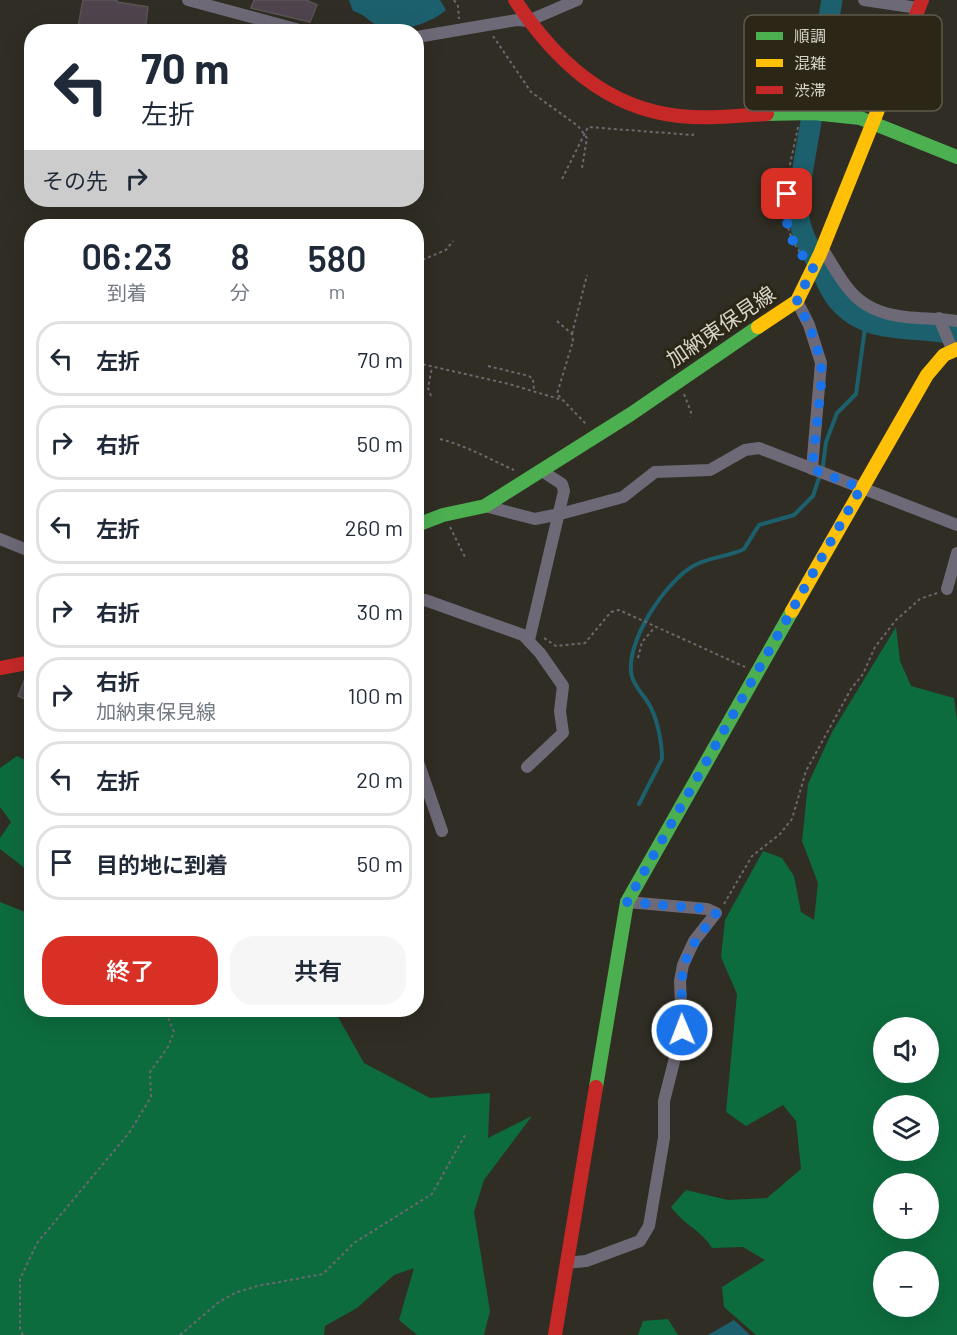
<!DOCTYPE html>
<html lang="ja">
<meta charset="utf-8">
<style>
body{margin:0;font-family:Barlow,"Noto Sans JP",sans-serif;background:#f6f6f7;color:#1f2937;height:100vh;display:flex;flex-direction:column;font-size:22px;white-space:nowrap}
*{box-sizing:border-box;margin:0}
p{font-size:20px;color:#747a83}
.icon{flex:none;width:33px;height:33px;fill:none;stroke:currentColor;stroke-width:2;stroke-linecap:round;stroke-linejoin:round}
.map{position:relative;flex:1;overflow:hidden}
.sheet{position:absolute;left:24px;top:219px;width:400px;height:798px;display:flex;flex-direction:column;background:#fff;border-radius:24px;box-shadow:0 6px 24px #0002}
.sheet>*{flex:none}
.top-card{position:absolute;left:24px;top:24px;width:400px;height:183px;border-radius:24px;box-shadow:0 6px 24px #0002;background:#fff;color:#1f2937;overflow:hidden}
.buttons{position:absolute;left:873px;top:1017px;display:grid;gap:12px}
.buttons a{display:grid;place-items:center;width:66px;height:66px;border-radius:50%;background:#fff;box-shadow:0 6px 24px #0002;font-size:30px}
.pin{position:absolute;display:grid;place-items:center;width:51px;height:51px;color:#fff;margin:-26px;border-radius:12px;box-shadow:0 3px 9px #0006}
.me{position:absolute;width:66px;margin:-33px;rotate:359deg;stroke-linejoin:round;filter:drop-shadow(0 0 4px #0008)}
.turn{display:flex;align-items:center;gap:21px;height:126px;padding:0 18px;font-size:27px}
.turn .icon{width:78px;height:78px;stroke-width:2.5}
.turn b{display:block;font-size:42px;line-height:51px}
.then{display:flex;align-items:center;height:57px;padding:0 18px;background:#0003;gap:12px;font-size:22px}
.eta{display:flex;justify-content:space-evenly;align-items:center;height:102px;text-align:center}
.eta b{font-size:36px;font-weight:600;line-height:42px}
.action{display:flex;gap:12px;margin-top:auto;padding:12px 18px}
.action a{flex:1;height:69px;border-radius:24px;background:#d93025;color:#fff;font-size:24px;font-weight:600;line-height:69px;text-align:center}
.action a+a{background:#f6f6f7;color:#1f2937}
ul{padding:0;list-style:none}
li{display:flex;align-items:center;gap:18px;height:75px;margin:0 12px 9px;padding:0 6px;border:3px solid #e0e1e3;border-radius:24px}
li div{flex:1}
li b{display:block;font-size:22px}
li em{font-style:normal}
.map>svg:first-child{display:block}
</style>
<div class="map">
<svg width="957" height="1335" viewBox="0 0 957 1335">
<rect width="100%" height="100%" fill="#302d24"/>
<g fill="#0d6c3e" fill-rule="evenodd">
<path d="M896 627 900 661 911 686 954 698 957 720V1335H756L724 1307 722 1287 765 1260 743 1247 712 1248C701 1230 683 1224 671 1207L686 1190 728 1200 767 1198 801 1169 796 1121 783 1105 746 1126 726 1112 737 994 721 957 725 920 763 851 782 858 794 876 801 912 814 920 818 883 802 841 808 784 832 732ZM884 1028H928V1072H884ZM884 1106H928V1150H884ZM884 1184H928V1228H884ZM884 1262H928V1306H884Z"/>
<polygon points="17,756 31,763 31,873 0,849 0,838 11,822 0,807 0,768"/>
<polygon points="0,902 25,912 31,908 32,1010 334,1010 364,1063 430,1098 490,1093 488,1138 532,1116 484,1180 474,1212 490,1311 484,1335 417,1335 399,1320 414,1268 394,1275 357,1308 325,1326 324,1335 0,1335"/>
<polygon points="668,1319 678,1335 638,1335 643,1321"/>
</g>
<g fill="#1d606d">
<path d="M349 0H440L446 10C433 22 398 35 380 27 370 23 365 14 353 11Z"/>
<polygon points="734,1320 750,1335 708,1335"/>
</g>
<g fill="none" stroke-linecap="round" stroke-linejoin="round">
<path stroke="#1d606d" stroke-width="4" d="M639 804 662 759C662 742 657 715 647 701 642 693 635 687 632 677 623 644 667 579 695 565 710 557 728 557 744 549L759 525 794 515 813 496 823 466 826 442 837 413 856 394 866 321"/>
<path stroke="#1d606d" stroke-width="21" d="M832 0 798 197C796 223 805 240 817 262 823 272 827 285 834 295 863 338 914 324 957 335"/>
</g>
<g fill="#4f444d" stroke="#585453" stroke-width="1.5">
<polygon points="83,0 117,0 117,2 148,7 145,32 77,32"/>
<polygon points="254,0 306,0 317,5 310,22 251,8"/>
<polygon points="24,681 32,684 32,702 18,696"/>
</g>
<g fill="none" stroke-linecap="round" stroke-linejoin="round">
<g stroke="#6c686f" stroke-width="2" stroke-dasharray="3 3" stroke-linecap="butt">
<polyline points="454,0 458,6 459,19"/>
<polyline points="493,36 531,92 578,126 587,138 582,168"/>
<path d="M798 127C790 169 772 220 803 256"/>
<polyline points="562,179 588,127 693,135 694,131"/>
<polyline points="417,262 446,250 453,241"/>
<polyline points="557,321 572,334 573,341 557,394 587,425"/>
<polyline points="572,334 587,275"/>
<polyline points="417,363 509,384 559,399"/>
<polyline points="488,366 529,376 533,379 534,391"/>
<polyline points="684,394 691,412 690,417"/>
<polyline points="431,396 428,388 432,367"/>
<path d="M440 439C467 446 489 459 514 470"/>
<polyline points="450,527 465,557"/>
<polyline points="544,638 556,646 585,643 611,612 619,610 745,667"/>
<polyline points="638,658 642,642 655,627"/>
<polyline points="724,904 752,856 780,834 792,819 806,771 851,689 863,674 875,647 896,620 920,599 937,593"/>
<polyline points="23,1335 20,1328 20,1279 37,1243 129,1133 151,1097 150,1072 168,1047 174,1032 165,1010"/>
<polyline points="180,1335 219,1302 235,1293 257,1286 323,1274 354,1243 432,1194 465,1135"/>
</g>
<g stroke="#6e6977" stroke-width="12">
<polyline points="188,0 307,32"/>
<polyline points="864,0 918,8"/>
<polyline points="417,37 517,20 528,21 577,0"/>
<path d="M822 248C846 287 856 312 906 317 923 319 940 318 957 321"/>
<polyline points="797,301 809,325 821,363 812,469"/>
<polyline points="939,318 952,349"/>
<polyline points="485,506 535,519 560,514 623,497 655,472 710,470 745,450 759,448 957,525"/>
<polyline points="0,539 32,552"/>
<polyline points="947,589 957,553"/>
<polyline points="417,602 425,600 523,635 540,653 563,686 560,711 563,733 527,767"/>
<polyline points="529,640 564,491 562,484 542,471"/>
<polyline points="417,759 442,831"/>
<polyline points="566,1263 586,1261 640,1241 649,1226 664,1138 664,1101 682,1030 680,981 683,965 694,941 716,913 707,909 627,902"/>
</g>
<g stroke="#4caf50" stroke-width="14">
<polyline points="767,114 813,113 860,118 957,157"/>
<polyline points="417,525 443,515 485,506 631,414 758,327"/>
<polyline points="596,1087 627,902 792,611"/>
</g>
<g stroke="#ffc107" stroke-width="14">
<polyline points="758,327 797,301 820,254 890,80"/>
<polyline points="792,611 927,375 944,355 957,349"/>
</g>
<g stroke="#c62828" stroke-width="14">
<path d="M515 0C554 59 605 108 679 116 708 119 738 116 767 114"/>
<polyline points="890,80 922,0"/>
<polyline points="0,668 32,662"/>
<polyline points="555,1335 596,1087"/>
</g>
</g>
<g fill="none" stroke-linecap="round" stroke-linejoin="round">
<path stroke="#1a73e8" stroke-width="10" stroke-dasharray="0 18" d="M682 1030C682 969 675 964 716 914L707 909 627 902 861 488 812 469 822 376C821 351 809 324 797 301L814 266C790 248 783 223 787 194"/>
</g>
<g text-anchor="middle" stroke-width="6" stroke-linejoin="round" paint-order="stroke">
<g font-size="21" fill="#d7d4c9" stroke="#2b2616">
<text transform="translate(721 327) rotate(-34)" y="7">加納東保見線</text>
</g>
</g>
<rect x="744" y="15" width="198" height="96" rx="9" fill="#2b2616" stroke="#5f5a4c" stroke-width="1.5"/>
<rect x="756" y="32" width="27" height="8" fill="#4caf50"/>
<rect x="756" y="59" width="27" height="8" fill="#ffc107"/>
<rect x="756" y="86" width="27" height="8" fill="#c62828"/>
<g font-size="16" fill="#d7d4c9">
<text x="794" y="42">順調</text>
<text x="794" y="69">混雑</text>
<text x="794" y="96">渋滞</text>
</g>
</svg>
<div class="buttons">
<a><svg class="icon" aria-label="sound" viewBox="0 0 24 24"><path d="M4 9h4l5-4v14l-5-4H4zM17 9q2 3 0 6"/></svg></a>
<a><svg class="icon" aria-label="layers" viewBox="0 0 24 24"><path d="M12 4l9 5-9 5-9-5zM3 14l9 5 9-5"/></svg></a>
<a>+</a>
<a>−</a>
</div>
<div class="pin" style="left:787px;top:194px;background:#d93025"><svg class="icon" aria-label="arrive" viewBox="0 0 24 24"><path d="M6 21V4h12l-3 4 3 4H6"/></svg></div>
<svg class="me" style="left:682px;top:1030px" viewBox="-20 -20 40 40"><circle r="17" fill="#1a73e8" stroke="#fff" stroke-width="3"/><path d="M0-11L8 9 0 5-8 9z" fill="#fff"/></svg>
<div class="top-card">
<div class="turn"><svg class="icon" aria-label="left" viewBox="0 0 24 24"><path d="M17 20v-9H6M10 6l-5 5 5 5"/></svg><div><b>70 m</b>左折</div></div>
<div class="then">その先<svg class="icon" aria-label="right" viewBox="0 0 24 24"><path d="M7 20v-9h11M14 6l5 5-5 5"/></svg></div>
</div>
<section class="sheet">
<div class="eta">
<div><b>06:23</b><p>到着</p></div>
<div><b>8</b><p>分</p></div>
<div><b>580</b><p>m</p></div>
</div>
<ul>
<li><svg class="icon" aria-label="left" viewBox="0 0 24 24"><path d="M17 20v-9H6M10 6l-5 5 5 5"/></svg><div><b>左折</b></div><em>70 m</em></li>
<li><svg class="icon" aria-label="right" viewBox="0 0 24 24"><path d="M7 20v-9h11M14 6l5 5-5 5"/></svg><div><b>右折</b></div><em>50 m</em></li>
<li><svg class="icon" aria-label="left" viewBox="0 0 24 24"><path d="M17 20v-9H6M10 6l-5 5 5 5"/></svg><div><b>左折</b></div><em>260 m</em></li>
<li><svg class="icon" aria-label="right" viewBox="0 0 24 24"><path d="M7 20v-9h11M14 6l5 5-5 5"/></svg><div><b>右折</b></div><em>30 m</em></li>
<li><svg class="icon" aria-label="right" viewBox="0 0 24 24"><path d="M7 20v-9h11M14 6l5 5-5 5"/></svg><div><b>右折</b><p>加納東保見線</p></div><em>100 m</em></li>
<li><svg class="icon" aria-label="left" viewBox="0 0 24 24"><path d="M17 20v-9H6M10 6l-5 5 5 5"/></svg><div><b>左折</b></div><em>20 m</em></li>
<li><svg class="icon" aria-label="arrive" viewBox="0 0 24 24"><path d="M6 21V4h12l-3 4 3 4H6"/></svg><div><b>目的地に到着</b></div><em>50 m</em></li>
</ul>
<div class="action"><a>終了</a><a>共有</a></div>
</section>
</div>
